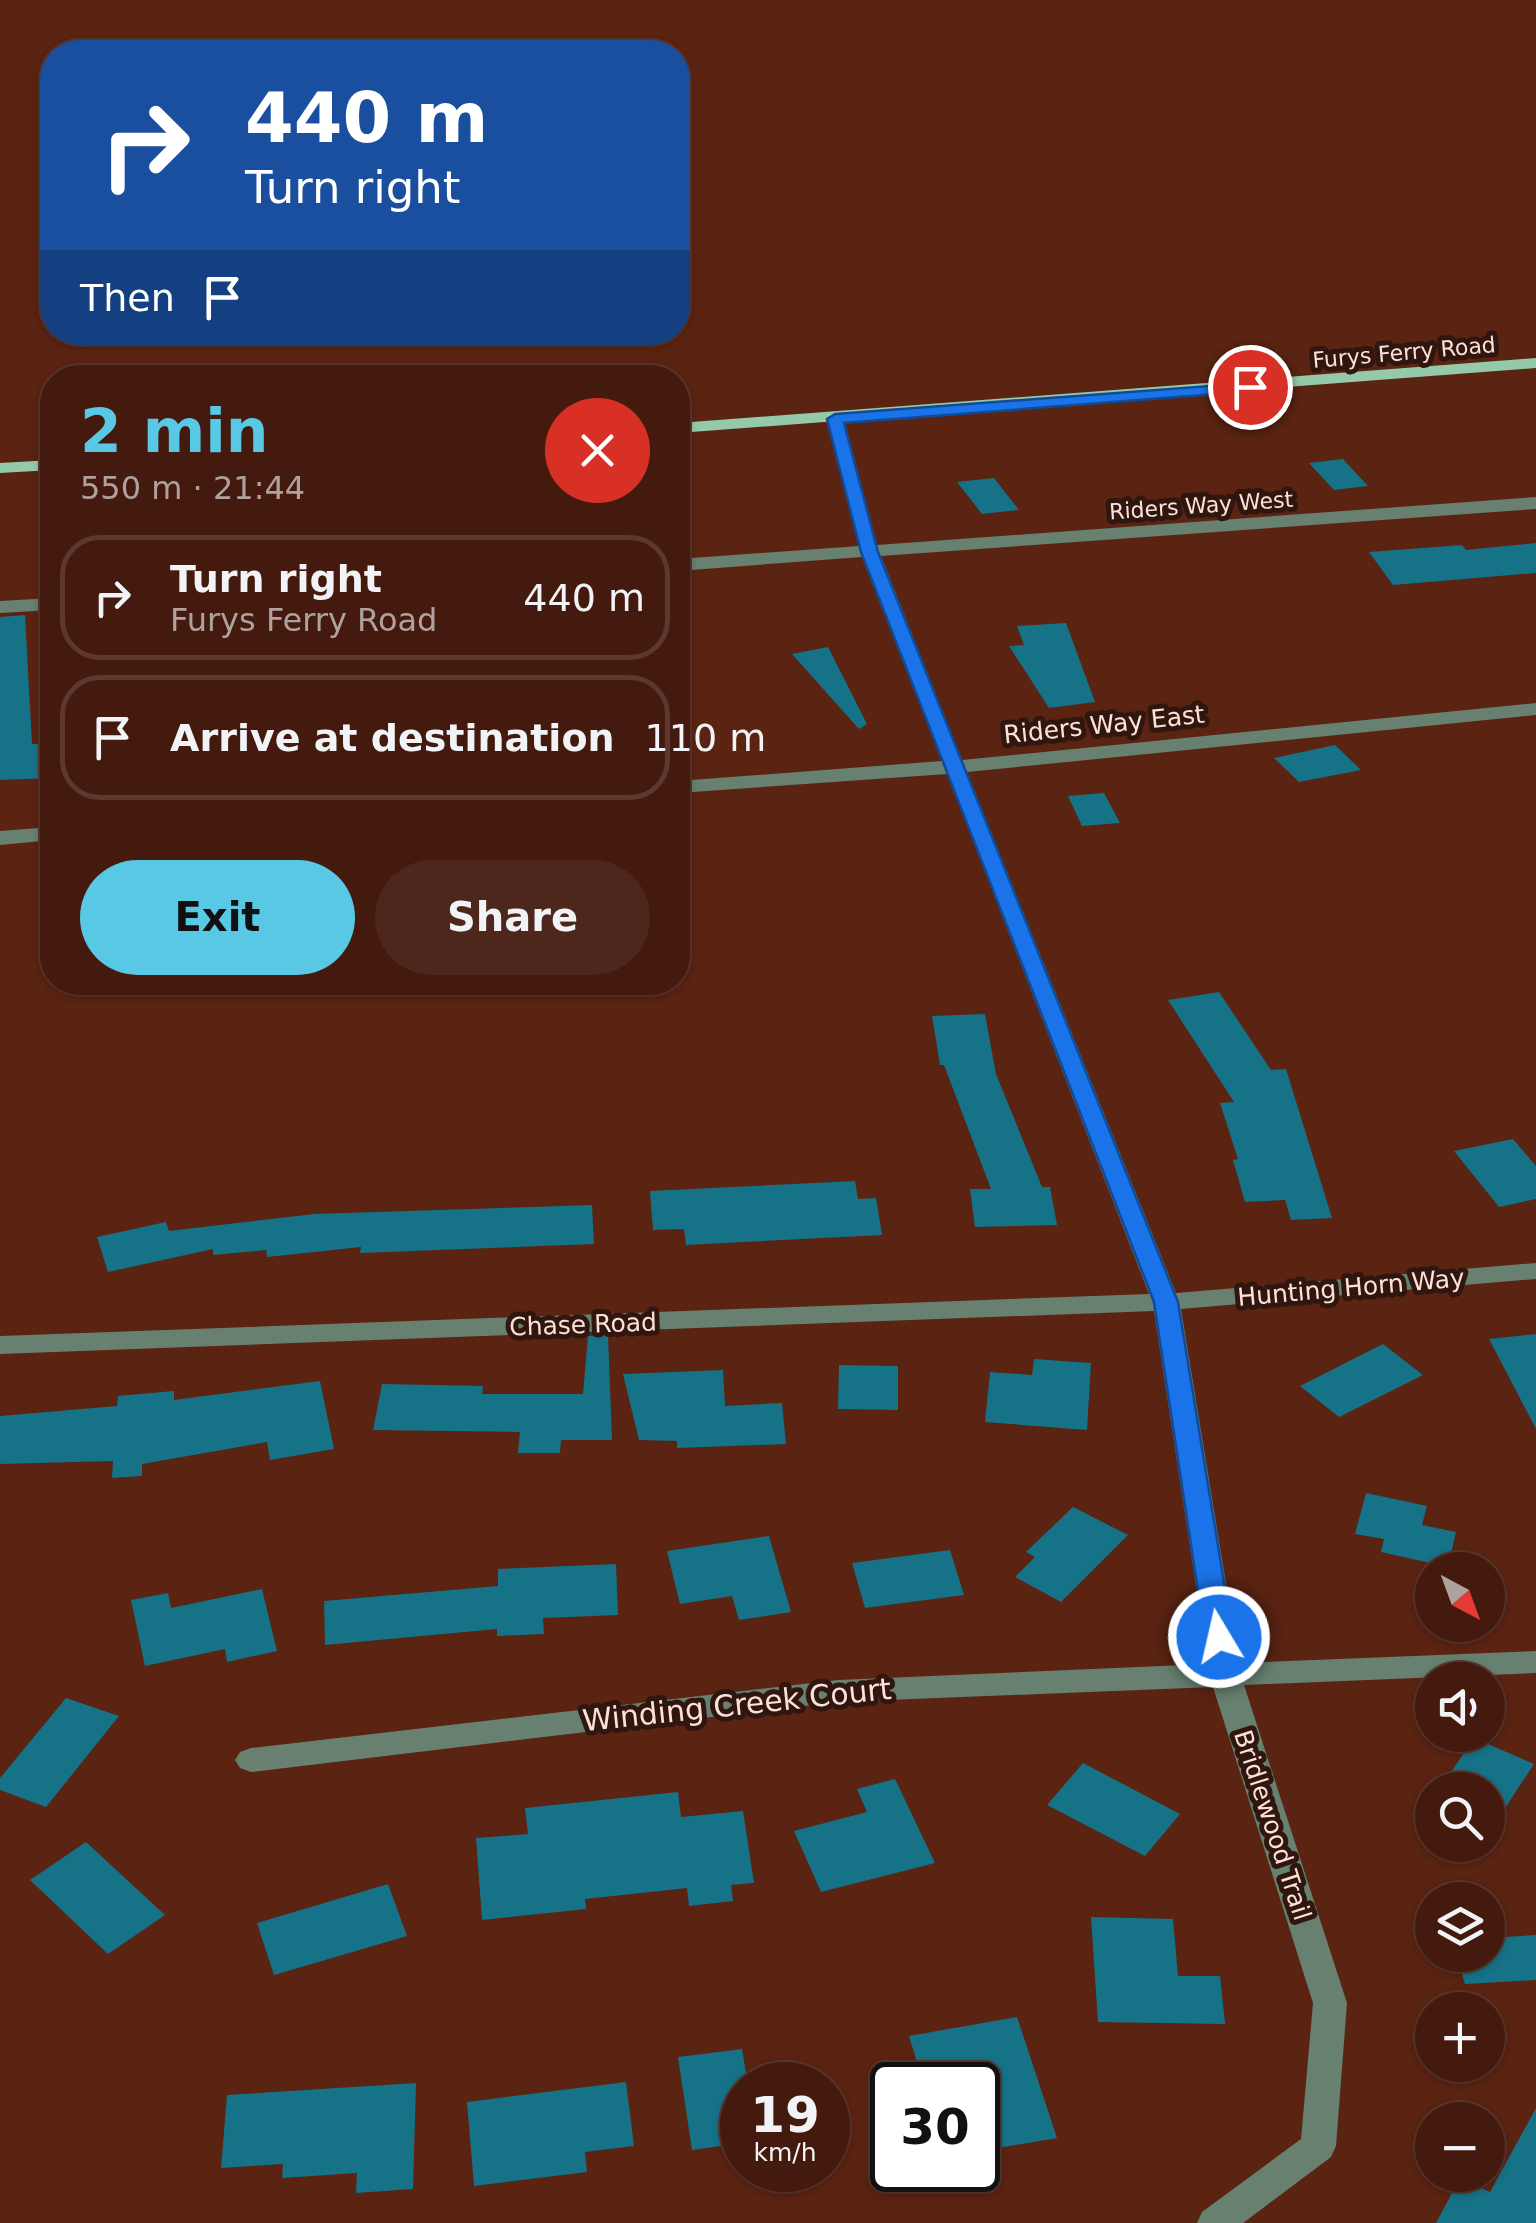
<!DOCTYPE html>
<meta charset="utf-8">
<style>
body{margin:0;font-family:"DejaVu Sans",sans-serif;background:#4e271c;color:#f1f3f6;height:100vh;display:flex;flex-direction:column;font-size:38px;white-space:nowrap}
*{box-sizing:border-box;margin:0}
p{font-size:32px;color:#afa19e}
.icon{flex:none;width:55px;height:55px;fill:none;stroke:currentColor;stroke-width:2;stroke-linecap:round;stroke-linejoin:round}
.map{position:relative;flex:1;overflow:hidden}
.sheet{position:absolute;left:40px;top:365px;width:650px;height:630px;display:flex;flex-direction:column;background:#441a0e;border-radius:40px;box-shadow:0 2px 8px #0004,0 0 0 2px #5c382e}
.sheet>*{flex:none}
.top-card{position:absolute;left:40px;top:40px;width:650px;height:305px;border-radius:40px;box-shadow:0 2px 8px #0004,0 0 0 2px #5c382e;background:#1a4fa0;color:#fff;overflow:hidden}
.needle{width:65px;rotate:139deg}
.buttons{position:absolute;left:1415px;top:1552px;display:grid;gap:20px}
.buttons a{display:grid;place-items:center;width:90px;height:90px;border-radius:50%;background:#441a0e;box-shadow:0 2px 8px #0004,0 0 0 2px #5c382e;font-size:50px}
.speed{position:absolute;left:720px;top:2062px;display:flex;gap:20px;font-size:50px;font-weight:700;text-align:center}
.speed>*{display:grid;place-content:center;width:130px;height:130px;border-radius:50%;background:#441a0e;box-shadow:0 2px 8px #0004,0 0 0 2px #5c382e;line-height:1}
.speed small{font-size:25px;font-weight:400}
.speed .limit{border:5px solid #111;border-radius:15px;background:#fff;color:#111}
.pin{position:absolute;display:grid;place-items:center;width:85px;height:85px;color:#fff;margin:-42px;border:5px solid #fff;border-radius:50%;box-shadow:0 2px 10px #0007}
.me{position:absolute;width:110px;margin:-55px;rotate:351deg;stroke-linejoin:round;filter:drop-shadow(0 0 8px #0008)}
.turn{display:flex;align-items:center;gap:35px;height:210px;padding:0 40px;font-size:45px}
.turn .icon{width:130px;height:130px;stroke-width:2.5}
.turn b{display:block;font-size:70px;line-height:85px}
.then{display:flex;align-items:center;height:95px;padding:0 40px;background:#0003;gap:20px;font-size:38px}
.round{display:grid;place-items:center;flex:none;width:105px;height:105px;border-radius:52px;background:#4e271c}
.headline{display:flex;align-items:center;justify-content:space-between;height:170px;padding:0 40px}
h1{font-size:60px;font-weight:600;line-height:75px;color:#59c8e5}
.action{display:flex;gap:20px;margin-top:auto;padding:20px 40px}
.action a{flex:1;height:115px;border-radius:60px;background:#59c8e5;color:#111;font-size:40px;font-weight:600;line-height:115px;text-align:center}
.action a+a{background:#4e271c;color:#f1f3f6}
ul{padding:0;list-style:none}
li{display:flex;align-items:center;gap:30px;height:125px;margin:0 20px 15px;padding:0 20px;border:5px solid #5c382e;border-radius:40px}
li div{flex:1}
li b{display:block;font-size:38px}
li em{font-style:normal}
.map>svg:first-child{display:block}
</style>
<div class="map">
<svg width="1536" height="2223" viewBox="0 0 1536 2223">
<rect width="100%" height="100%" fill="#5a2312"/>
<g fill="#167287">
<polygon points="1343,459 1368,486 1334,490 1309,463"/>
<polygon points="994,478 1019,510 982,514 957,482"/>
<polygon points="1536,543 1536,573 1393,585 1369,552 1462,545 1466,550"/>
<polygon points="25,615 32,744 52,743 52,778 0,780 0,617"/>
<polygon points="1066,623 1095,702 1049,708 1009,646 1024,645 1017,626"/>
<polygon points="828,647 867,724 859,729 792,654"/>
<polygon points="1335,745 1361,770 1299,782 1274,758"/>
<polygon points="1104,793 1120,823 1082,826 1068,796"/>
<polygon points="1219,992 1271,1070 1286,1069 1332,1218 1291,1220 1285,1200 1245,1202 1233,1160 1238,1159 1220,1103 1234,1102 1168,1000"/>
<polygon points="985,1014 996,1074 1042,1187 1050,1187 1057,1225 975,1227 970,1189 991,1189 944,1065 940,1065 932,1016"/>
<polygon points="1513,1139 1536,1166 1536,1199 1499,1207 1454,1151"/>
<polygon points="855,1181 858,1199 876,1198 882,1235 686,1245 684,1229 653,1230 650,1191"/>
<polygon points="592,1205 594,1244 360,1253 361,1247 267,1257 266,1250 213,1255 213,1249 108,1272 97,1237 166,1222 169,1231 314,1214"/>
<polygon points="1536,1334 1536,1429 1489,1339"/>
<polygon points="608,1335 612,1440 561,1440 560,1453 518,1453 520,1432 373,1430 382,1384 483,1386 482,1394 583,1394 588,1336"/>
<polygon points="1383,1344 1423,1375 1339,1417 1300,1386"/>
<polygon points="1034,1359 1091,1363 1087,1430 985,1422 990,1372 1032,1375"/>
<polygon points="839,1365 898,1366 898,1410 838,1409"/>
<polygon points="723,1370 725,1406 782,1403 786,1444 677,1448 677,1441 639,1440 623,1374"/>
<polygon points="320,1381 334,1449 270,1460 267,1442 142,1464 142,1476 112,1478 113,1461 0,1464 0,1416 117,1406 118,1396 174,1391 174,1400"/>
<polygon points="1366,1493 1427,1506 1422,1525 1456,1532 1448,1567 1381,1552 1384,1539 1355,1534"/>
<polygon points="1073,1507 1128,1535 1061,1602 1015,1577 1035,1557 1026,1552"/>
<polygon points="769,1536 791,1612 739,1620 732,1596 680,1604 667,1551"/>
<polygon points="950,1550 964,1595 865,1608 852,1563"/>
<polygon points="616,1564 618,1615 543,1618 544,1634 497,1636 497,1629 325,1645 324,1601 498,1586 498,1569"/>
<polygon points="262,1589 277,1651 227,1662 225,1649 145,1666 131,1600 168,1593 171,1608"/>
<polygon points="66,1698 119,1716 46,1807 0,1790 0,1778"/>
<polygon points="1474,1738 1534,1764 1488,1834 1488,1790 1439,1790"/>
<polygon points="1083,1763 1180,1814 1145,1856 1047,1805"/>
<polygon points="895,1779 935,1863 821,1892 794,1831 867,1812 857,1789"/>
<polygon points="678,1792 681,1817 743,1811 754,1883 731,1885 733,1901 689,1906 687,1888 585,1899 586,1909 482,1920 476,1838 528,1834 525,1808"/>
<polygon points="86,1842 165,1915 108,1954 30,1880"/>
<polygon points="388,1884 407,1936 274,1975 257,1923"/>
<polygon points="1091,1917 1173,1919 1178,1976 1220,1976 1225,2024 1098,2022"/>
<polygon points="1536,1935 1536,1980 1465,1984 1456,1955 1488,1955 1488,1938"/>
<polygon points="1017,2017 1057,2138 998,2148 984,2103 978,2104 978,2085 924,2085 909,2036"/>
<polygon points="742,2049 748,2085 742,2085 742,2143 692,2150 678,2057"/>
<polygon points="626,2082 634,2146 585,2152 587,2172 474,2186 467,2102"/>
<polygon points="416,2083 413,2189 356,2193 357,2173 282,2178 283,2164 221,2168 227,2095"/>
<polygon points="1536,2108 1536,2223 1436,2223 1460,2178 1490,2192"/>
</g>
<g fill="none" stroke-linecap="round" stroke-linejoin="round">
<g fill="#678070" fill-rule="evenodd">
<polygon points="835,414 844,419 877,545 1536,497 1536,509 881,556 962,760 1536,703 1536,715 967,772 1176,1293 1536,1263 1536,1279 1181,1309 1239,1663 1536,1651 1536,1673 1244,1685 1347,2003 1336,2146 1331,2157 1243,2223 1197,2223 1202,2212 1301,2139 1313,2003 1213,1687 838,1702 251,1772 240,1768 235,1760 240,1752 251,1748 838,1680 1208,1664 1154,1311 0,1354 0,1336 1149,1294 947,774 678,793 678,781 942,761 862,557 678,571 678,559 859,546 826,419"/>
<polygon points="52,598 52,610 0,613 0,601"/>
<polygon points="52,827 52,840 0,845 0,831"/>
</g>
<g fill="#94caa9" fill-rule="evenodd">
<polygon points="1536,358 1536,368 678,433 678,423"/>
<polygon points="52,460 52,470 0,473 0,463"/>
</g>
</g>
<polygon fill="#1a73e8" stroke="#114b97" stroke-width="2.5" points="1250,383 1257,387 1255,391 844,423 878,552 1178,1302 1233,1637 1229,1644 1209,1644 1205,1637 1154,1302 861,552 827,419 835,414"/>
<g text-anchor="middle" stroke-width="10" stroke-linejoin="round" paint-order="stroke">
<g font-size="22" fill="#fde0d7" stroke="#2f160f">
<text transform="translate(1404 352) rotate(-5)" y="8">Furys Ferry Road</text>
<text transform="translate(1201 505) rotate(-4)" y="8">Riders Way West</text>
</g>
<g font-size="25" fill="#fde0d7" stroke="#2f160f">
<text transform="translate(1104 724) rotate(-6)" y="9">Riders Way East</text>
<text transform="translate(1351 1287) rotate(-5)" y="9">Hunting Horn Way</text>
<text transform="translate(583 1324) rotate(-2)" y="9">Chase Road</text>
<text transform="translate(1273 1825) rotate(72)" y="9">Bridlewood Trail</text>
</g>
<g font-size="30" fill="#fde0d7" stroke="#2f160f">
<text transform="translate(737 1705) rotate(-6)" y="10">Winding Creek Court</text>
</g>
</g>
</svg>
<div class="buttons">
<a><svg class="needle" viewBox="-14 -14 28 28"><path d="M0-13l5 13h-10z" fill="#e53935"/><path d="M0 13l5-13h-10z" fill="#afa19e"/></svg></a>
<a><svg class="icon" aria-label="sound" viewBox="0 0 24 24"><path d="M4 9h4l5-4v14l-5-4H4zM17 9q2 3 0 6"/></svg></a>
<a><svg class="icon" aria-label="search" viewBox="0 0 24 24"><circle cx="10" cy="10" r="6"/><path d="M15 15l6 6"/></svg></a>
<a><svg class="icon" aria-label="layers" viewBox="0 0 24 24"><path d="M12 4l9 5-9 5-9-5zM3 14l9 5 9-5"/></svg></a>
<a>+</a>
<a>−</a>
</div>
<div class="speed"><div>19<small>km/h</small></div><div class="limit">30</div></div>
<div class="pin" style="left:1250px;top:387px;background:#d93025"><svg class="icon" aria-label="arrive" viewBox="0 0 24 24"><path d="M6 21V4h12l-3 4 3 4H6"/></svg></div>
<svg class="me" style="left:1219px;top:1637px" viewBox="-20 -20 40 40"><circle r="17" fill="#1a73e8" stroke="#fff" stroke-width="3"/><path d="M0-11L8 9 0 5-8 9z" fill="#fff"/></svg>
<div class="top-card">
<div class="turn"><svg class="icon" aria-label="right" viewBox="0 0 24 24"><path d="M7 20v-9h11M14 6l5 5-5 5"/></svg><div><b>440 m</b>Turn right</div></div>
<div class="then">Then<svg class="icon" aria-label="arrive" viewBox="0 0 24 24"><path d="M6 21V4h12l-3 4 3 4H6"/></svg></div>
</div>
<section class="sheet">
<div class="headline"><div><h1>2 min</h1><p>550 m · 21:44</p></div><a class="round" style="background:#d93025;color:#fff"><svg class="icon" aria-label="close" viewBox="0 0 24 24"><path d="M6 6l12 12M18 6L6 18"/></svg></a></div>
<ul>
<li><svg class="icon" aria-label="right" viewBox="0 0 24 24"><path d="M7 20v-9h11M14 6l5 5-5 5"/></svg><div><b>Turn right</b><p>Furys Ferry Road</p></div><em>440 m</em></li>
<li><svg class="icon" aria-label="arrive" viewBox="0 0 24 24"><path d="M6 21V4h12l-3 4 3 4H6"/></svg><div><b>Arrive at destination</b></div><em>110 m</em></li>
</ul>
<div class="action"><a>Exit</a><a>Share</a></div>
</section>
</div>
